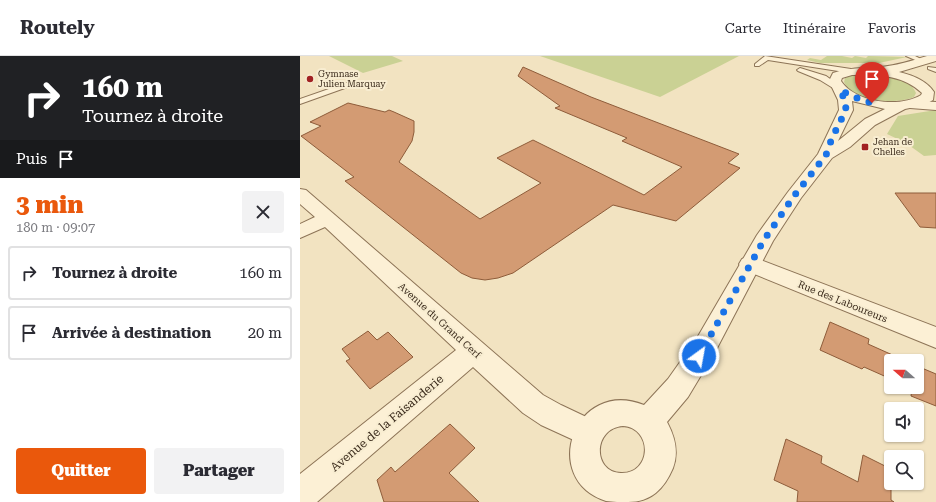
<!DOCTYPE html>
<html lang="fr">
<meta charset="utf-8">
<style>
body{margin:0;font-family:"Roboto Serif",serif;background:#f2f2f3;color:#2b2b33;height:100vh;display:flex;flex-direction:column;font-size:15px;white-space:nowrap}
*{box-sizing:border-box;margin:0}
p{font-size:13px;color:#7c7c81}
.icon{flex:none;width:22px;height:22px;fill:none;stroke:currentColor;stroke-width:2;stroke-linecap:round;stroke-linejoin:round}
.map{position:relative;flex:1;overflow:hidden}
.panel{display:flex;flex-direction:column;background:#fff;width:300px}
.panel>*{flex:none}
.top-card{background:#202124;color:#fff;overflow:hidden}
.needle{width:26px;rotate:290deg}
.buttons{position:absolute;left:584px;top:298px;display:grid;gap:8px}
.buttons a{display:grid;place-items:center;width:40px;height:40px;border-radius:4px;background:#fff;box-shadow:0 1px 3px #0004;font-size:20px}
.pin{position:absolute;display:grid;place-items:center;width:34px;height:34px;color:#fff;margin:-41px -17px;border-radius:50% 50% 50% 0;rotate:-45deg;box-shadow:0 0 4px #0007}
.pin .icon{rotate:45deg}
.me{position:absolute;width:44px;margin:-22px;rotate:32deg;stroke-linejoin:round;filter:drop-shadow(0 0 3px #0008)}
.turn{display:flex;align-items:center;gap:14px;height:84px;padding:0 16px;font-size:18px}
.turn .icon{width:52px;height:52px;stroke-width:2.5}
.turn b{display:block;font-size:28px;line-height:34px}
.then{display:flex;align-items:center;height:38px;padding:0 16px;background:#0003;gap:8px;font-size:15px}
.round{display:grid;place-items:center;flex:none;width:42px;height:42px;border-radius:4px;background:#f2f2f3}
.overview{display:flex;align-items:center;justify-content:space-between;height:68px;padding:0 16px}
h1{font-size:24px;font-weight:800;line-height:30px;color:#ea580c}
.action{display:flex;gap:8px;margin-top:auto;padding:8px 16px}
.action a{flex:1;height:46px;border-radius:4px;background:#ea580c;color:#fff;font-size:16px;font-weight:800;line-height:46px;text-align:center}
.action a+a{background:#f2f2f3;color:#2b2b33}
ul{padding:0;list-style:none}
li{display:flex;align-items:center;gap:12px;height:54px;margin:0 8px 6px;padding:0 8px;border:2px solid #e1e1e2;border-radius:4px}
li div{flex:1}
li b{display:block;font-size:15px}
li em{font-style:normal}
header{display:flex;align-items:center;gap:24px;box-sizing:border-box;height:56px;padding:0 20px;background:#fff;border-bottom:1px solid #e1e1e2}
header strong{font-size:19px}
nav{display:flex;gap:22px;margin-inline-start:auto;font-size:14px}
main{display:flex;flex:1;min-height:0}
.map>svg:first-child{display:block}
</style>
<header>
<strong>Routely</strong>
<nav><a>Carte</a><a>Itinéraire</a><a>Favoris</a></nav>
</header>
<main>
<section class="panel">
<div class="top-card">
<div class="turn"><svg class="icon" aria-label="right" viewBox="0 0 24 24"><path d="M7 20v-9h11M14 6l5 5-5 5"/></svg><div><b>160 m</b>Tournez à droite</div></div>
<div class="then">Puis<svg class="icon" aria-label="arrive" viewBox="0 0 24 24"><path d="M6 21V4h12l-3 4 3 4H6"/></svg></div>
</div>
<div class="overview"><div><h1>3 min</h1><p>180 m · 09:07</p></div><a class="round"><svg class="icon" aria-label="close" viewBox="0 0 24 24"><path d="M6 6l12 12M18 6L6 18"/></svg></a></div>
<ul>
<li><svg class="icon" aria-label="right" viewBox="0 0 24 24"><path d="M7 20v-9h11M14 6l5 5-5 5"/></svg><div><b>Tournez à droite</b></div><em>160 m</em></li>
<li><svg class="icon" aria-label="arrive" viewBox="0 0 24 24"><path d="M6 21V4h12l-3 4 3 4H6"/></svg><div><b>Arrivée à destination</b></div><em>20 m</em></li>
</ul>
<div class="action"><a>Quitter</a><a>Partager</a></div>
</section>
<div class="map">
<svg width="636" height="446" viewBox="0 0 636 446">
<rect width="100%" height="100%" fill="#f2e3c1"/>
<g fill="#cad194">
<polygon points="29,0 92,0 103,5 63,17"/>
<polygon points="240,0 439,0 360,41"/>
<polygon points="527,0 542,0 552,2 555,0 566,2 568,0 607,1 579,7 520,7 507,4 510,2 521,4"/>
<path d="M558 17C576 18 609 18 616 37L614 41C596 49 553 46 544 26L545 22Z"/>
<polygon points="636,54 636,99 624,100 606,87 587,78 598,60"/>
</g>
<g fill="#d39b73" stroke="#8e5c3a">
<polygon points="223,11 291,41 439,98 428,107 440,112 376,165 313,149 213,217 198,222 185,224 172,222 161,217 45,125 54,121 1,80 21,70 10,66 48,47 85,56 89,54 94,56 114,65 114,76 112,85 99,106 180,163 241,127 197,102 233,84 344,139 382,111 322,85 327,82 255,52 260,50 218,20"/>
<polygon points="595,137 636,137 636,172 620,171"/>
<polygon points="530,266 569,283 568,288 606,305 591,305 591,323 564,311 562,313 520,294"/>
<polygon points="68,275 77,284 88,276 113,301 70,333 46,305 50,303 42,293"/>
<polygon points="617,310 636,318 636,350 611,340 612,332 610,331 617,331"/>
<polygon points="150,368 175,392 149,417 179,446 84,446 77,424 91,411 95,416"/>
<polygon points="486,383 522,400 521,407 558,426 563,399 591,413 591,444 594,446 497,446 498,435 474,424"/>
</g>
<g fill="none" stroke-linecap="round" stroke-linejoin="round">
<g stroke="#8d7457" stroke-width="2">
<g id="service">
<polygon points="465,0 551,13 554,15 551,17 468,4 459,10 455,10 455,8"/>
<polygon points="606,0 615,0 625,5 620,6"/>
<polygon points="628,11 636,12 636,16 628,13"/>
<polygon points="500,12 526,20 540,30 533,32 520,24 498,15 497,14"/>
<polygon points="49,26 56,28 0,48 0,43"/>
</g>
</g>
<g stroke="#8d7457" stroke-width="2">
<g id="minor">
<polygon points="615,45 636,46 636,54 610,52 608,49 610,46"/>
<polygon points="0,133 6,134 243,339 261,349 299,367 304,377 299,387 289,391 241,369 223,357 173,311 17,446 0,446 0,418 156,294 25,171 0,182 0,168 15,161 0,148"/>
<polygon points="450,200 636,271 636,292 442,213 439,208 442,203"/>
</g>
</g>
<g stroke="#8d7457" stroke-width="2">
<path id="tertiary" d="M627 0H636V5L599 16C612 19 626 24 634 36L633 44 624 49 605 53 575 69 550 91 532 102 501 142 473 185 415 296 388 341 367 366C375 381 379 396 373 412 364 433 351 446 328 446 321 446 313 446 306 445 239 424 274 321 344 349L368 323 397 282 457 179 488 136 518 98 539 54 538 44 529 25 533 17C552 11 559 13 579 11 595 10 611 5 627 0ZM552 19C577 19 602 18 622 37L621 39C600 52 556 47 541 25L542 22ZM552 45 585 53 565 63 538 85 553 54ZM323 370C353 372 352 418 321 417 292 416 293 372 323 370Z"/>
</g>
<use href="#service" fill="#fcf0d5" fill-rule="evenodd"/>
<use href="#minor" fill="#fcf0d5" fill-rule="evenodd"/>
<use href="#tertiary" fill="#fcf0d5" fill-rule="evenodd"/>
</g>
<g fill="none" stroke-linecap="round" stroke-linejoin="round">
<polyline stroke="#1a73e8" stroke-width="7" stroke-dasharray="0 12.6" points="399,300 464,184 494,140 526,99 532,82 546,54 545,44 540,34 559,43 572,47"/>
</g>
<g fill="#a12122" stroke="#f8edd1" stroke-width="1.5">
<circle cx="10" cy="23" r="4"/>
<rect x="561" y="87" width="8" height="8" rx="2"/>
</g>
<g text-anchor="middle" stroke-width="4" stroke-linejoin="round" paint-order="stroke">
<g font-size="9" fill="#3b2b1c" stroke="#f8edd1" text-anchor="start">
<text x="18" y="21">Gymnase<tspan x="18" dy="10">Julien Marquay</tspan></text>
<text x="573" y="89">Jehan de<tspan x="573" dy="10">Chelles</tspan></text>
</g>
<g font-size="10" fill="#3b2b1c" stroke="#f8edd1">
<text transform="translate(543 245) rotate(22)" y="4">Rue des Laboureurs</text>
<text transform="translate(140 264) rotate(42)" y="4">Avenue du Grand Cerf</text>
</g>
<g font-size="12" fill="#3b2b1c" stroke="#f8edd1">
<text transform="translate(87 367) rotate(-40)" y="4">Avenue de la Faisanderie</text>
</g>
</g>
</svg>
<div class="buttons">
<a><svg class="needle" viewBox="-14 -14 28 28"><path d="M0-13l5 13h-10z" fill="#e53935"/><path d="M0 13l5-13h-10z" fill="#7c7c81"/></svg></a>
<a><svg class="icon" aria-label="sound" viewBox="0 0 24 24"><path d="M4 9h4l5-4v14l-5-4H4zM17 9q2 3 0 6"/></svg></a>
<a><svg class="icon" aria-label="search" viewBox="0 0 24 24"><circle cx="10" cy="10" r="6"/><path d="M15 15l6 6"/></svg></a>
</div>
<div class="pin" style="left:572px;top:47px;background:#d93025"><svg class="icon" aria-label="arrive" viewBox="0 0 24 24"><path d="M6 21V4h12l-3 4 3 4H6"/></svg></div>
<svg class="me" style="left:399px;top:300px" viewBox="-20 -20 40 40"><circle r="17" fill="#1a73e8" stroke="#fff" stroke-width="3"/><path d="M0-11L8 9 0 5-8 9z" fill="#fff"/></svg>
</div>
</main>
